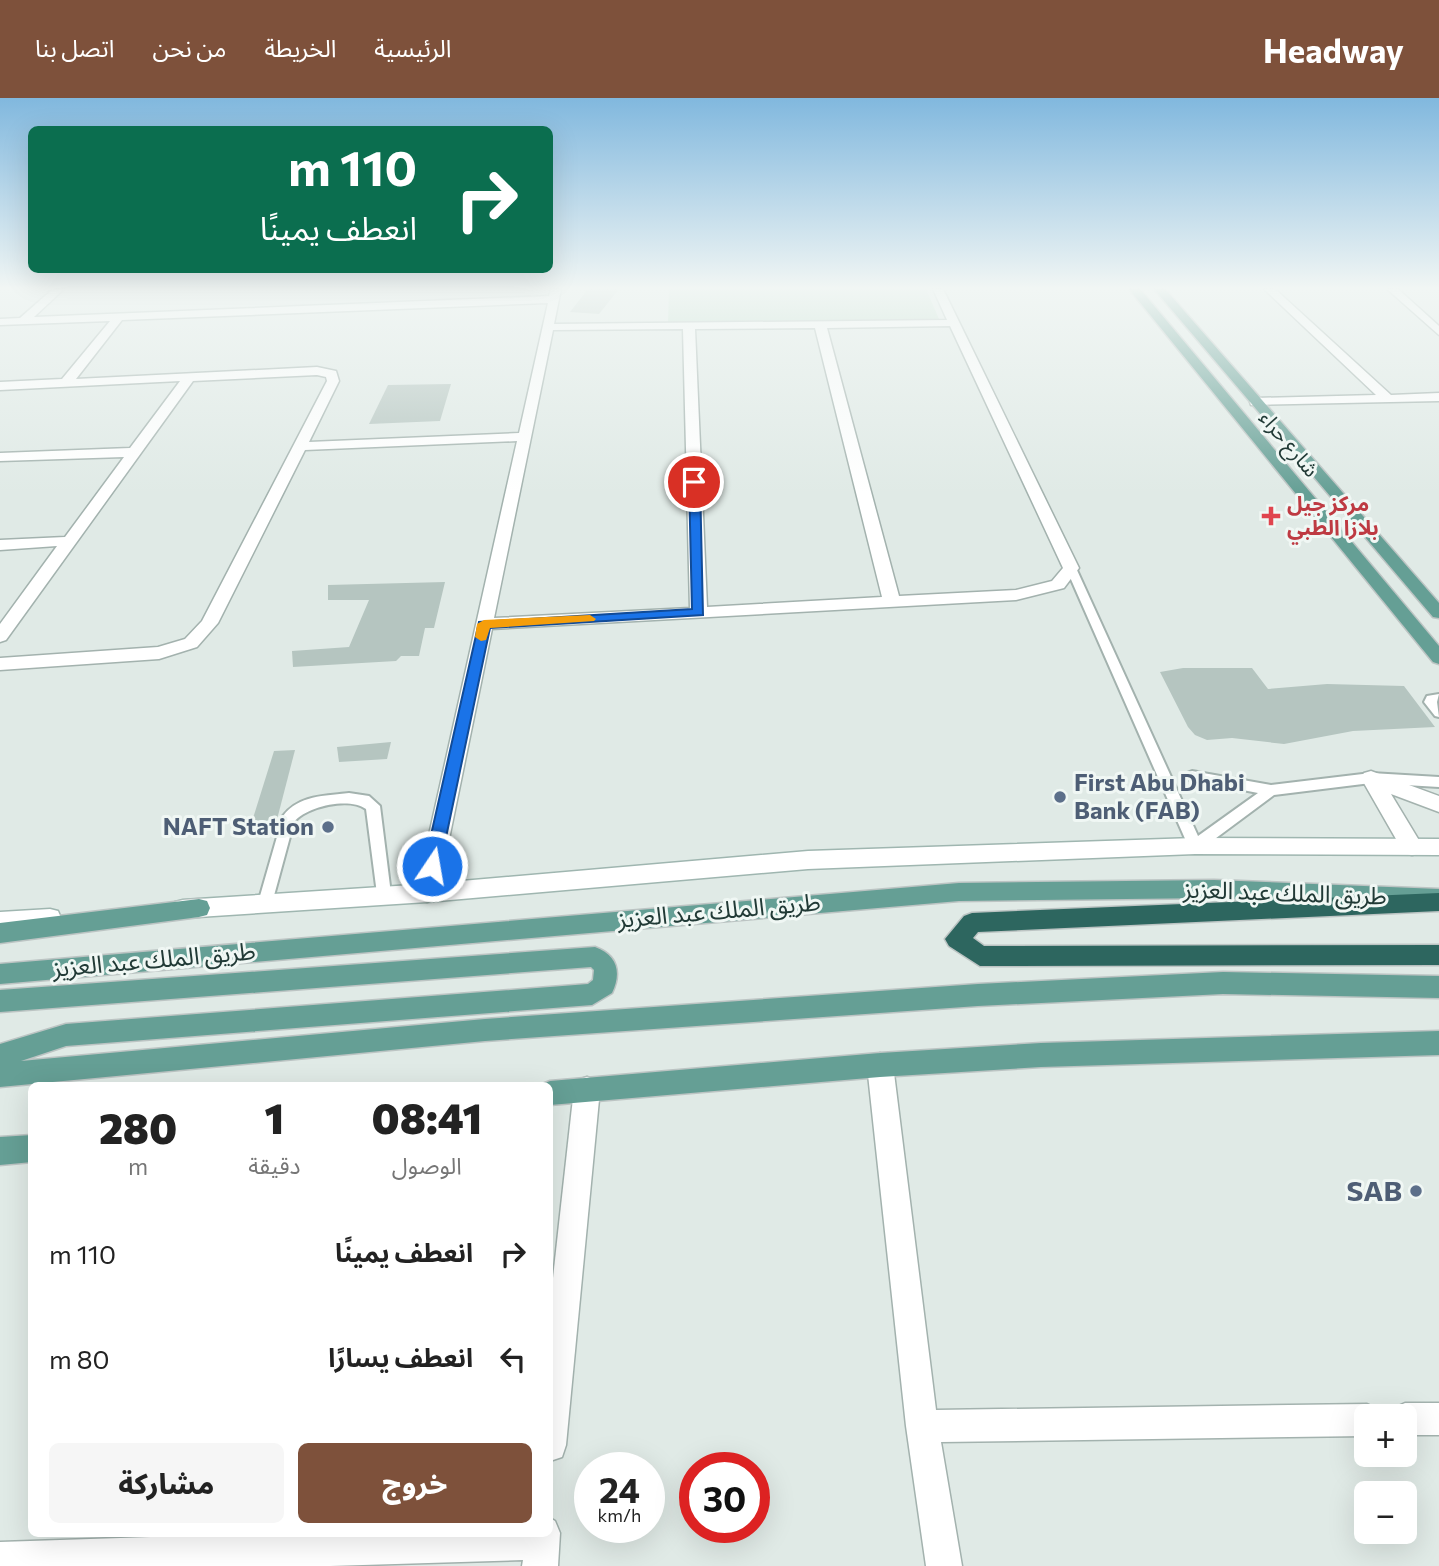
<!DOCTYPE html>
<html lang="ar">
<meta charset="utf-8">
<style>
body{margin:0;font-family:Commissioner,"Noto Sans Arabic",sans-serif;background:#f6f6f6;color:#222;direction:rtl;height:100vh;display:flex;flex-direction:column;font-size:26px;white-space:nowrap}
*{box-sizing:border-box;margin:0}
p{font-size:23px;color:#767676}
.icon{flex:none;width:38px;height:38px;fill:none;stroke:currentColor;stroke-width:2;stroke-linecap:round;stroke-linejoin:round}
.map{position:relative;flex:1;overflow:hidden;direction:ltr}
.panel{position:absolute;left:28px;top:984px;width:525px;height:455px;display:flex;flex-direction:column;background:#fff;border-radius:10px;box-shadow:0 7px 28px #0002;direction:rtl}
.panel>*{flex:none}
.guide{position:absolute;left:28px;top:28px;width:525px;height:147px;border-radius:10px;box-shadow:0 7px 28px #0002;direction:rtl;background:#0b6e4f;color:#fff;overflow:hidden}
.fabs{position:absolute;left:1354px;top:1306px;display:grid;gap:14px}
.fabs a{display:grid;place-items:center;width:63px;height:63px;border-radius:10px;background:#fff;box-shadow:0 7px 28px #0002;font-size:35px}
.speed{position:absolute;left:574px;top:1354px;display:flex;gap:14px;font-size:35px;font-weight:700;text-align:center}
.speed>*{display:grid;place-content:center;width:91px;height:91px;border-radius:50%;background:#fff;box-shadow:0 7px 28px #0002;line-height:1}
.speed small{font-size:18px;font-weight:400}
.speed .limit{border:10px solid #d22;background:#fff;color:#111}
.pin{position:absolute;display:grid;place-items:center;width:60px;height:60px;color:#fff;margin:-30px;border:4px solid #fff;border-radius:50%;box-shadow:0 2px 7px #0007}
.me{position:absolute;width:77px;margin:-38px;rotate:12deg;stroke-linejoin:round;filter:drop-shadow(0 0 5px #0008)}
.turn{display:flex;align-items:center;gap:24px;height:147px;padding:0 21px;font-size:32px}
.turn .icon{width:91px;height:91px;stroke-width:2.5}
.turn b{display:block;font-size:49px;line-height:60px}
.eta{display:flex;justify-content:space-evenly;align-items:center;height:119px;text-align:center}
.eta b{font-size:42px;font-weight:800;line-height:49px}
.button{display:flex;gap:14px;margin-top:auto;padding:14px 21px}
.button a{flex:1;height:80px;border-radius:10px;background:#7e513b;color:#fff;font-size:28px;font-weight:800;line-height:80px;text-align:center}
.button a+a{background:#f6f6f6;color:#222}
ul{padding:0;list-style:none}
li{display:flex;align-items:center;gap:21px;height:105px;padding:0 21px}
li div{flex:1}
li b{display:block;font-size:26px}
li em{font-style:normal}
header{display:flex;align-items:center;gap:42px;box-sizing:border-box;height:98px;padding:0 35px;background:#7e513b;color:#fff}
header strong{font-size:33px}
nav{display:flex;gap:38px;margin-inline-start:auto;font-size:24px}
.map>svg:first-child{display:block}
</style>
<header>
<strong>Headway</strong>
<nav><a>الرئيسية</a><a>الخريطة</a><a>من نحن</a><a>اتصل بنا</a></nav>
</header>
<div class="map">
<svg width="1439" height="1468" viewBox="0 0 1439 1468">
<rect width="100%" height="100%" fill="#e0eae6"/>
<polygon fill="#b8dbc5" points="669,191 926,191 939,221 668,226"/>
<g fill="#b5c5c0">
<polygon points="588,191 619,191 599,216 570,214"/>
<polygon points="451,286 440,323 369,326 388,287"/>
<polygon points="445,484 434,530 425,530 419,558 401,558 396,563 293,569 292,553 349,549 369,502 328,502 328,487"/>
<polygon points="1183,570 1252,570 1268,591 1327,586 1404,588 1435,629 1353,633 1284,646 1232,640 1207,642 1195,637 1188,629 1160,574"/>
<polygon points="391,644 387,661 339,664 337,649"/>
<polygon points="295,652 274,733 249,733 274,653"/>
</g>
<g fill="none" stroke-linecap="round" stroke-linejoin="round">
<g stroke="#a3b2ae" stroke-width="4">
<g id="lane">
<polygon points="1071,467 1076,470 1198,738 1258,695 1187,681 1185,678 1187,675 1192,673 1271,687 1371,675 1439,679 1439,689 1371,685 1274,697 1200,752 1190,752 1066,470"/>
<polygon points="1439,596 1437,604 1439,619 1435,618 1424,604 1427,598"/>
<path d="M349 695 369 698 380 708 391 796 389 800 384 802 379 800 377 796 366 711C349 699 307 708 294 724L272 805 270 809 265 811 260 809 258 805 283 718C299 697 324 698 349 695Z"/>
</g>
</g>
<g stroke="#a3b2ae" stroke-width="3">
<g id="street">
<path d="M53 191H64L34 219 549 198 551 191H561L554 226 947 222 933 191H943L1079 470 1064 490 1016 502 492 531 438 795 435 801 427 804 419 801 416 795 517 343 305 352 218 525 197 549 159 561 0 572V560L158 549 185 541 202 523 327 283 326 279 317 277 193 283 6 542 0 544V526L57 448 0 452V442L65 439 124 359 0 363V355L130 350 180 283 0 292V284L62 281 110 223 0 227V221L20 220ZM548 205 519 335 309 344 339 283 336 273 317 269 76 281 122 222ZM950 228 1063 470 1052 483 1016 492 899 498 827 230ZM815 230 882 499 707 509 695 231ZM683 231 690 510 494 520 553 232Z"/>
<polygon points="1264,191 1275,191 1391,297 1439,295 1439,303 1251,307 1250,304 1256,300 1376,297"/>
<polygon points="1387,191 1398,191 1439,228 1439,237"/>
<polygon points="1371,673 1439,698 1439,714 1391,696 1423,749 1420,755 1412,757 1404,755 1361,680 1364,675"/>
<polygon points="880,955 889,959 893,967 936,1312 1367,1306 1378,1311 1381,1318 1367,1318 1367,1338 941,1344 962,1468 926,1468 906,1328 867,967 871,959"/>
<polygon points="587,979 596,982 600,991 566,1347 562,1359 550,1363 550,1207 574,991 578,982"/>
<polygon points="1405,1305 1439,1305 1439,1337 1405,1337 1405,1318 1390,1318 1394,1310"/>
<polygon points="550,1420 555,1423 560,1435 558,1468 522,1468 523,1462 330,1468 0,1468 0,1444 275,1435 550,1435"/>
</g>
</g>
<g stroke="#9fb6b0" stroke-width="3">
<g id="secondary">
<polygon points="1195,740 1439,741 1439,757 1195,756 808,771 427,804 183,820 175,818 172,811 175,804 183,802 427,786 808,753"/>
<polygon points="50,811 58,813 61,820 58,827 0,834 0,814"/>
</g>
</g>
<g stroke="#bcc4c3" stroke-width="3">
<g id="primary">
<polygon points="1129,191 1140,191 1439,548 1439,566 1433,564"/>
<polygon points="1154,191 1165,191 1439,505 1439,520 1433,519"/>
<polygon points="1214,782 1439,791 1439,809 1214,800 959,803 0,886 0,866 959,785"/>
<polygon points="199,801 207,803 210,810 207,817 199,819 0,845 0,825"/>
<path d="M595 849C617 857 622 874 612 895L592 907 66 948 21 963 485 921 978 886 1223 874 1439 878V900L1223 896 978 908 485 943 0 989V946L66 926 588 886 593 882 594 872 591 869 0 914V892Z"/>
<polygon points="1439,933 1439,957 1041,969 880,979 550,1007 550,987 540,987 550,983 880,955 1041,945"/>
<polygon points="32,1037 32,1064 0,1067 0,1039"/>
</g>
</g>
<g stroke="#bcc4c3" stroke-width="3">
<polygon id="highway" points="1439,795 1439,813 978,834 973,840 984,848 1439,847 1439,867 980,868 949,848 945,841 964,818 972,815"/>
</g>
<use href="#lane" fill="#fff" fill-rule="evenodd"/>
<use href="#street" fill="#fff" fill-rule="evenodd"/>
<use href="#secondary" fill="#fff" fill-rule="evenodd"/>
<use href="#primary" fill="#659f95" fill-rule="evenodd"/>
<use href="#highway" fill="#2d665f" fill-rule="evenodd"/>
</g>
<linearGradient id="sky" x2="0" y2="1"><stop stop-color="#81b8de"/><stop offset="0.48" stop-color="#f1f6f4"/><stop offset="1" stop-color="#f1f6f4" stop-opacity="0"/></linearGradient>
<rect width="1439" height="396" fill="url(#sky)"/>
<polygon fill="#1a73e8" stroke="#114b97" stroke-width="2" points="694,381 700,384 703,517 490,530 440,768 438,772 426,772 424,768 479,524 692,511 689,384"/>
<polygon fill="#f59e0b" points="590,517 596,521 594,523 490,530 486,542 481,543 475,539 477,526 484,522"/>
<path fill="#e0444e" stroke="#f0f7f4" stroke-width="2.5" d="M1267.5 407.5h7v7h7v7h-7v7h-7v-7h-7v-7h7z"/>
<g fill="#5c6f8a" stroke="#f0f7f4" stroke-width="2.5">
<circle cx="1060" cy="699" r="7"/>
<circle cx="328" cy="729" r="7"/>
<circle cx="1416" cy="1093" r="7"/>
</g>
<g text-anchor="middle" stroke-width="6" stroke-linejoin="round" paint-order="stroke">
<g font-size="21" fill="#213a36" stroke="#f0f7f4">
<text transform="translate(1289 346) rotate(50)" y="7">شارع حراء</text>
</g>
<g font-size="21" font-weight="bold" fill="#be3a42" stroke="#f0f7f4" text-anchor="start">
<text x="1287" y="413">مركز جيل<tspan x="1287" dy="24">بلازا الطبي</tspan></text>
</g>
<g font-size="24" font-weight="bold" fill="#4e5e75" stroke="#f0f7f4" text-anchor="start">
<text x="1074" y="693">First Abu Dhabi<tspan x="1074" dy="28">Bank (FAB)</tspan></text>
<text x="314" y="737" text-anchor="end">NAFT Station</text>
</g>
<g font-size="24" fill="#213a36" stroke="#f0f7f4">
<text transform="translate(1285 795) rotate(2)" y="8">طريق الملك عبد العزيز</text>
<text transform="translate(719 813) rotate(-5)" y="8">طريق الملك عبد العزيز</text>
<text transform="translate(154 862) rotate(-5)" y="8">طريق الملك عبد العزيز</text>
</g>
<g font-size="28" font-weight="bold" fill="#4e5e75" stroke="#f0f7f4" text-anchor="end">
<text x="1402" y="1103">SAB</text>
</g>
</g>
</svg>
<div class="fabs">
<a>+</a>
<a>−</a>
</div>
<div class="speed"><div>24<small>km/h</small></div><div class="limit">30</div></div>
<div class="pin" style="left:694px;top:384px;background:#d93025"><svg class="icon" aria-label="arrive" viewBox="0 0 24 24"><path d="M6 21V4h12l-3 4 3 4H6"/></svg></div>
<svg class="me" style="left:432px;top:768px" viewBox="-20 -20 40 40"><circle r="17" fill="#1a73e8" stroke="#fff" stroke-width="3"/><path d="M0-11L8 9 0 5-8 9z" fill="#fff"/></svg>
<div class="guide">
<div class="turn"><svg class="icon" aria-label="right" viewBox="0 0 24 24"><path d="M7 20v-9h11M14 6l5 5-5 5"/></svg><div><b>110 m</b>انعطف يمينًا</div></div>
</div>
<section class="panel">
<div class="eta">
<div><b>08:41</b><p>الوصول</p></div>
<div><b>1</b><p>دقيقة</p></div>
<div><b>280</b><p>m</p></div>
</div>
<ul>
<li><svg class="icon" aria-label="right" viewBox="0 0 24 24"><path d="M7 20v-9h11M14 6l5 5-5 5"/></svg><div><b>انعطف يمينًا</b></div><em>110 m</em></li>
<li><svg class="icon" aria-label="left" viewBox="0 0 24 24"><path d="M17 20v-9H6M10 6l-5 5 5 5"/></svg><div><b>انعطف يسارًا</b></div><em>80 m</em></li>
</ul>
<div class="button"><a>خروج</a><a>مشاركة</a></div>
</section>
</div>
